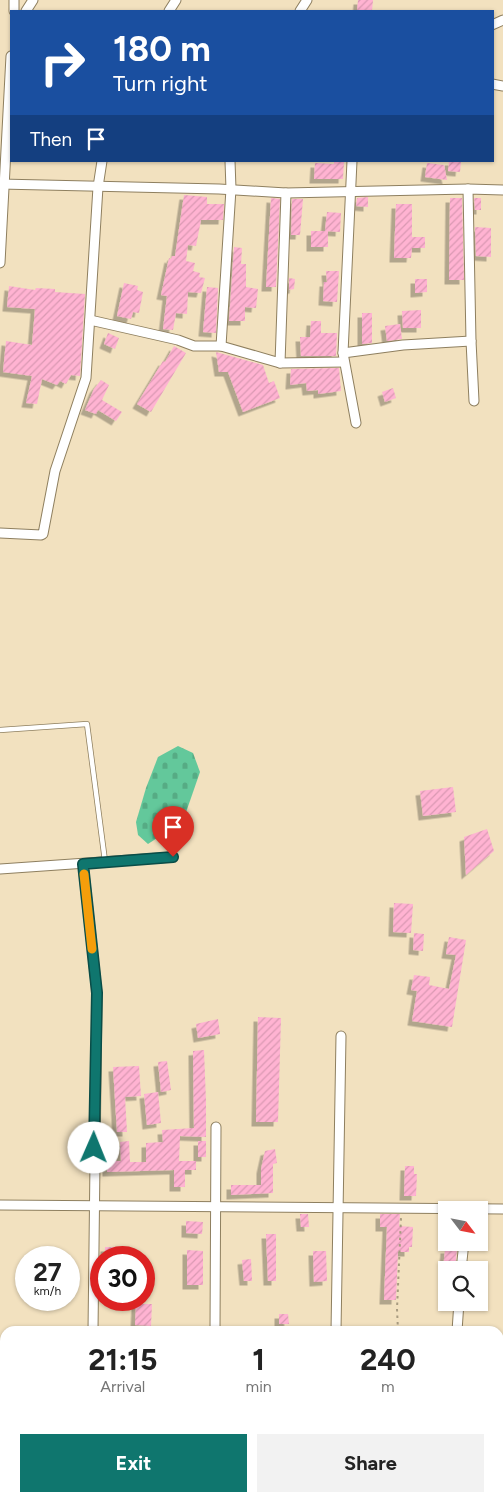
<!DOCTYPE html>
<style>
body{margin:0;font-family:Figtree,sans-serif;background:#f2f2f2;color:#222;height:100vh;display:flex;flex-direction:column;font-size:19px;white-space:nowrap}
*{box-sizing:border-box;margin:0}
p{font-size:16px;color:#767676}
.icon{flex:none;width:28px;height:28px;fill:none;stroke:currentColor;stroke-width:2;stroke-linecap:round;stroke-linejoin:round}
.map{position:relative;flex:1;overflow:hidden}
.sheet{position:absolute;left:0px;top:1326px;width:504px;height:176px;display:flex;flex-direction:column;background:#fff;border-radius:15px 15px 0 0;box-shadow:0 1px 4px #0004}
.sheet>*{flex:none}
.top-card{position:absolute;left:10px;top:10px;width:484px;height:152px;border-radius:0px;box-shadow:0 1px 4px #0004;background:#1a4fa0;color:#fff;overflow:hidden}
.needle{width:32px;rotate:122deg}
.controls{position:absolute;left:438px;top:1201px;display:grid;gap:10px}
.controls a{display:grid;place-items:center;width:50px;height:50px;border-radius:0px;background:#fff;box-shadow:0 1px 4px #0004;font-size:25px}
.speed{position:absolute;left:15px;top:1246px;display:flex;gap:10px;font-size:25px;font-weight:700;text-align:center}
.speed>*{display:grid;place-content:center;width:65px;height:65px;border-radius:50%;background:#fff;box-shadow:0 1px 4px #0004;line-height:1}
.speed small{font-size:12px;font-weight:400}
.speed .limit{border:8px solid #d22;background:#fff;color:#111}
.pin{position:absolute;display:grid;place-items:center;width:42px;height:42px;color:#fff;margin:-51px -21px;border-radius:50% 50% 50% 0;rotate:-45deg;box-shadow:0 0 5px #0007}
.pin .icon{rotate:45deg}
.me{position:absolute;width:55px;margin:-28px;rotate:1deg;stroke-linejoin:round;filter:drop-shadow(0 0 4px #0008)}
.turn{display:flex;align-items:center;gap:18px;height:105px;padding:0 20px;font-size:22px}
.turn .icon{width:65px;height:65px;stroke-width:2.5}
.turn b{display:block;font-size:35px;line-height:42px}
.then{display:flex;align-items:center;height:48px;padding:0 20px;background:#0003;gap:10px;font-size:19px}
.eta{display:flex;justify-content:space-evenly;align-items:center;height:85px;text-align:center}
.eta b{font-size:30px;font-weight:700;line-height:35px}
.button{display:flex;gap:10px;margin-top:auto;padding:10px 20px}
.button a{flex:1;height:58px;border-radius:0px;background:#0f766e;color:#fff;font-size:20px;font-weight:700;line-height:58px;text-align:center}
.button a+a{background:#f2f2f2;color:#222}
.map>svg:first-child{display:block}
</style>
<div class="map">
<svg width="503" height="1502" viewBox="0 0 503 1502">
<defs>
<pattern id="cemetery-stones" width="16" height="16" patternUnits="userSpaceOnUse" patternTransform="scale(1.25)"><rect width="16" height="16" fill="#63c89b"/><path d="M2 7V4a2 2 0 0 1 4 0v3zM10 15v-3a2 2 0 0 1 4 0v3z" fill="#56ab84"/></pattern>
<pattern id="building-hatch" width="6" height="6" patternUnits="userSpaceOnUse" patternTransform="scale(1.25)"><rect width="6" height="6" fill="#ffb3d2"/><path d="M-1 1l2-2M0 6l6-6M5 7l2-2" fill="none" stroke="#da99b3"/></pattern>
<filter id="shadow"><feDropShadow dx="-4.5" dy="4.5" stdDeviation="0" flood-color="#0004"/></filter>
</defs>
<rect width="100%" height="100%" fill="#f2e1bf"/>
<polygon fill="url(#cemetery-stones)" points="178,746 193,753 200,772 183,821 148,844 138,835 136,822 146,788 158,757"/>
<g fill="url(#building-hatch)" filter="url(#shadow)">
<polygon points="358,0 373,0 372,11 357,11"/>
<polygon points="334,161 344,161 343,179 314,179 315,163 334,164"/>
<polygon points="449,161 461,161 460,172 448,171"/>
<polygon points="427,163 444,165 447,180 425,177"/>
<polygon points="184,195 207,197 207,204 224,204 223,220 201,220 196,246 188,245 186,261 195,263 193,271 200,273 199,277 205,278 201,293 188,292 187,314 176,313 173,330 163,329 167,296 161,295 169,258 171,259 172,256 175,256"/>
<polygon points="368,197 368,207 356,206 357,198"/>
<polygon points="271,198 280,199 276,287 266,287"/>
<polygon points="450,198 462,198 464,280 449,280"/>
<polygon points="474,198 481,198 481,210 475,210"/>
<polygon points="292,199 303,199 300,235 291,235"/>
<polygon points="396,204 412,204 412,237 425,237 425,248 412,248 411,258 394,258"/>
<polygon points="327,212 341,213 340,232 325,231"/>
<polygon points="475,227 491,228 491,257 476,256"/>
<rect x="311" y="231" width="17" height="16"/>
<polygon points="234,247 242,248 241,264 246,264 246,287 258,289 256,308 245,307 245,321 229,321"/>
<polygon points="326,271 339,271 337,302 323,301 324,282 327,282"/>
<polygon points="289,278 295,279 294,289 289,290"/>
<polygon points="415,279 427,279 427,292 415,293"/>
<polygon points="124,283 138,286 137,290 143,292 139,313 133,312 131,319 117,316"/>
<polygon points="9,286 35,290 36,288 55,289 55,292 85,294 80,376 71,375 66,384 60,381 57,385 42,379 37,404 26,403 32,376 3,372 6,341 32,345 35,309 7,307"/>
<polygon points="207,287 218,288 216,333 203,332"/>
<polygon points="421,310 421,328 403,328 402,311"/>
<polygon points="362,313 372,313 372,343 362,344"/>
<polygon points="311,321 321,321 321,333 337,333 336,356 301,356 300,337 310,337"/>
<polygon points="400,324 402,339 387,341 385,326"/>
<polygon points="108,333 119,338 115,349 104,344"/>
<polygon points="174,346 186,353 151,412 137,404 163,361 165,362"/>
<polygon points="216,352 263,365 269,383 274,381 280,398 243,412 228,372 219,372"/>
<polygon points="339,368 341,391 318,394 318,390 307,391 306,383 290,385 291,369"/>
<polygon points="101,380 109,385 102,400 122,412 116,421 98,410 96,414 85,410 94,389"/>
<polygon points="393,388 396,398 385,402 382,392"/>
<polygon points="453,787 456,812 423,816 420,791"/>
<polygon points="487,829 494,851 466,875 464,837"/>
<polygon points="394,903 413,904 411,933 393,932"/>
<polygon points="414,933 424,934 423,951 413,950"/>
<polygon points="449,937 466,940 452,1027 412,1021 417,991 411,990 414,975 430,977 429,985 449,989 456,955 446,954"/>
<polygon points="258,1017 281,1018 278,1122 256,1122"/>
<polygon points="218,1019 220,1034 198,1038 196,1024"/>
<polygon points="204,1050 206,1101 206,1137 180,1136 179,1161 196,1161 196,1170 185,1170 185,1187 174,1187 174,1170 107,1172 107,1161 121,1161 120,1142 129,1141 130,1162 146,1162 146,1143 163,1142 162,1130 194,1128 193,1051"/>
<polygon points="167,1061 171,1090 161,1092 158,1062"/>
<polygon points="139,1066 141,1096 125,1097 127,1132 117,1132 113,1067"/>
<polygon points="158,1092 161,1123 147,1125 144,1094"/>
<rect x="198" y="1141" width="8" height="16"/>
<polygon points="275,1149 277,1163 273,1164 273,1193 231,1195 231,1185 261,1185 261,1169 265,1151"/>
<polygon points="405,1166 414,1166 414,1174 417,1174 416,1196 404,1196"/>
<polygon points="300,1214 308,1214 309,1227 301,1227"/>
<polygon points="380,1214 400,1214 399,1226 413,1227 412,1247 409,1247 409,1252 398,1252 396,1300 384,1300 387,1227 380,1227"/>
<polygon points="186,1221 203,1222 202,1234 186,1233"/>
<polygon points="266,1234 276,1234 276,1281 268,1281"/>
<rect x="105" y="1247" width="10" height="11"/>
<polygon points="445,1249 457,1249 455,1270 443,1270"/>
<polygon points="187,1250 203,1251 203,1285 187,1285"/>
<polygon points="313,1251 326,1251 327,1281 314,1282"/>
<polygon points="251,1259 252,1281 244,1281 242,1260"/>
<polygon points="136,1304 152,1304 151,1326 135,1325"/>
<polygon points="279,1314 288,1314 289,1324 279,1324"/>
</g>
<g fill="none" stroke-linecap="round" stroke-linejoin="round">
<g stroke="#8e7f5f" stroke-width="6">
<polyline id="lane" points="0,730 87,724 105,861"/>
</g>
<g stroke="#8e7f5f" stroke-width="11">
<g id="street">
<polyline points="14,11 14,0"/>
<polyline points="26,11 33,0"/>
<polyline points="169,11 176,0"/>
<polyline points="300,11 307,0"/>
<polyline points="492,25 503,20"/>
<polyline points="492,84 503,86"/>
<polyline points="352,161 343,353 356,423"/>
<polyline points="0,184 219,189 286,193 468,189 503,190"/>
<polyline points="468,189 471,341 474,401"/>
<polyline points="0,263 11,56"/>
<polyline points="90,320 178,340 194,346 221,346 280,363 286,193"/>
<polyline points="221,346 231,189 230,161"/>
<polyline points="343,353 403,345 471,341"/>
<polyline points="280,363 344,362"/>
<polyline points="0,533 41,535 43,534 55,471 86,378 98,187 102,161"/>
<polyline points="83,864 97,993 93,1331"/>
<polyline points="0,869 173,857"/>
<polyline points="0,1205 503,1209"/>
<polyline points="461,1270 464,1242"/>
<polyline points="215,1331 216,1127"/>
<polyline points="336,1331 341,1036"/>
<polyline points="457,1331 459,1302"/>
<polyline points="93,1502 93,1498"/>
<polyline points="214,1502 214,1498"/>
<polyline points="334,1502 334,1498"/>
<polyline points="445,1502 445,1498"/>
</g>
</g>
<g stroke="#a89b80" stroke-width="2" stroke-dasharray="2.5 4" stroke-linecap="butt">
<polyline points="398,1331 397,1309 401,1218"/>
<polyline points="394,1502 394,1498"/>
</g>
<use href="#lane" stroke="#fff" stroke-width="4.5"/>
<use href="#street" stroke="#fff" stroke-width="9"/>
</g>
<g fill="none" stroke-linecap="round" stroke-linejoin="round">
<g stroke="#0a4d48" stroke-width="12">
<polyline id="route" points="94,1148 97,993 83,864 173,857"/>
</g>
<use href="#route" stroke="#0f766e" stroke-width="9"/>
<polyline stroke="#f59e0b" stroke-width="9" points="84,874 92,949"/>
</g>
</svg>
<div class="controls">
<a><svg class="needle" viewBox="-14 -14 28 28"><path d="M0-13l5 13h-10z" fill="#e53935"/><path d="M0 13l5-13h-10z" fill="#767676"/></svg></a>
<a><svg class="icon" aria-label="search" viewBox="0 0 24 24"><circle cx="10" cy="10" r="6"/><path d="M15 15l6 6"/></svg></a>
</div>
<div class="speed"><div>27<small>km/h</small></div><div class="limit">30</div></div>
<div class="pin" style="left:173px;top:857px;background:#d93025"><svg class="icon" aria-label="arrive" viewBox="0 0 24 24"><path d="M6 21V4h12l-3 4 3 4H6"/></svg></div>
<svg class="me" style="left:94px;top:1148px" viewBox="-20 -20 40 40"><circle r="19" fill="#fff"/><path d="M0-13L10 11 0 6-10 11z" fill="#0f766e"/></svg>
<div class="top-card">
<div class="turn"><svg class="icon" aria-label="right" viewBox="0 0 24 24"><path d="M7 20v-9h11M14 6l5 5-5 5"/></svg><div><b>180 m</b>Turn right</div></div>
<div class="then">Then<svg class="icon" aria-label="arrive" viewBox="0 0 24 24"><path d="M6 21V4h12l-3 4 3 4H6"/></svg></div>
</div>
<section class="sheet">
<div class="eta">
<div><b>21:15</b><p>Arrival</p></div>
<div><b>1</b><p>min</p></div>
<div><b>240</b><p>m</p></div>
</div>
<div class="button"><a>Exit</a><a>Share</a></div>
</section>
</div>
